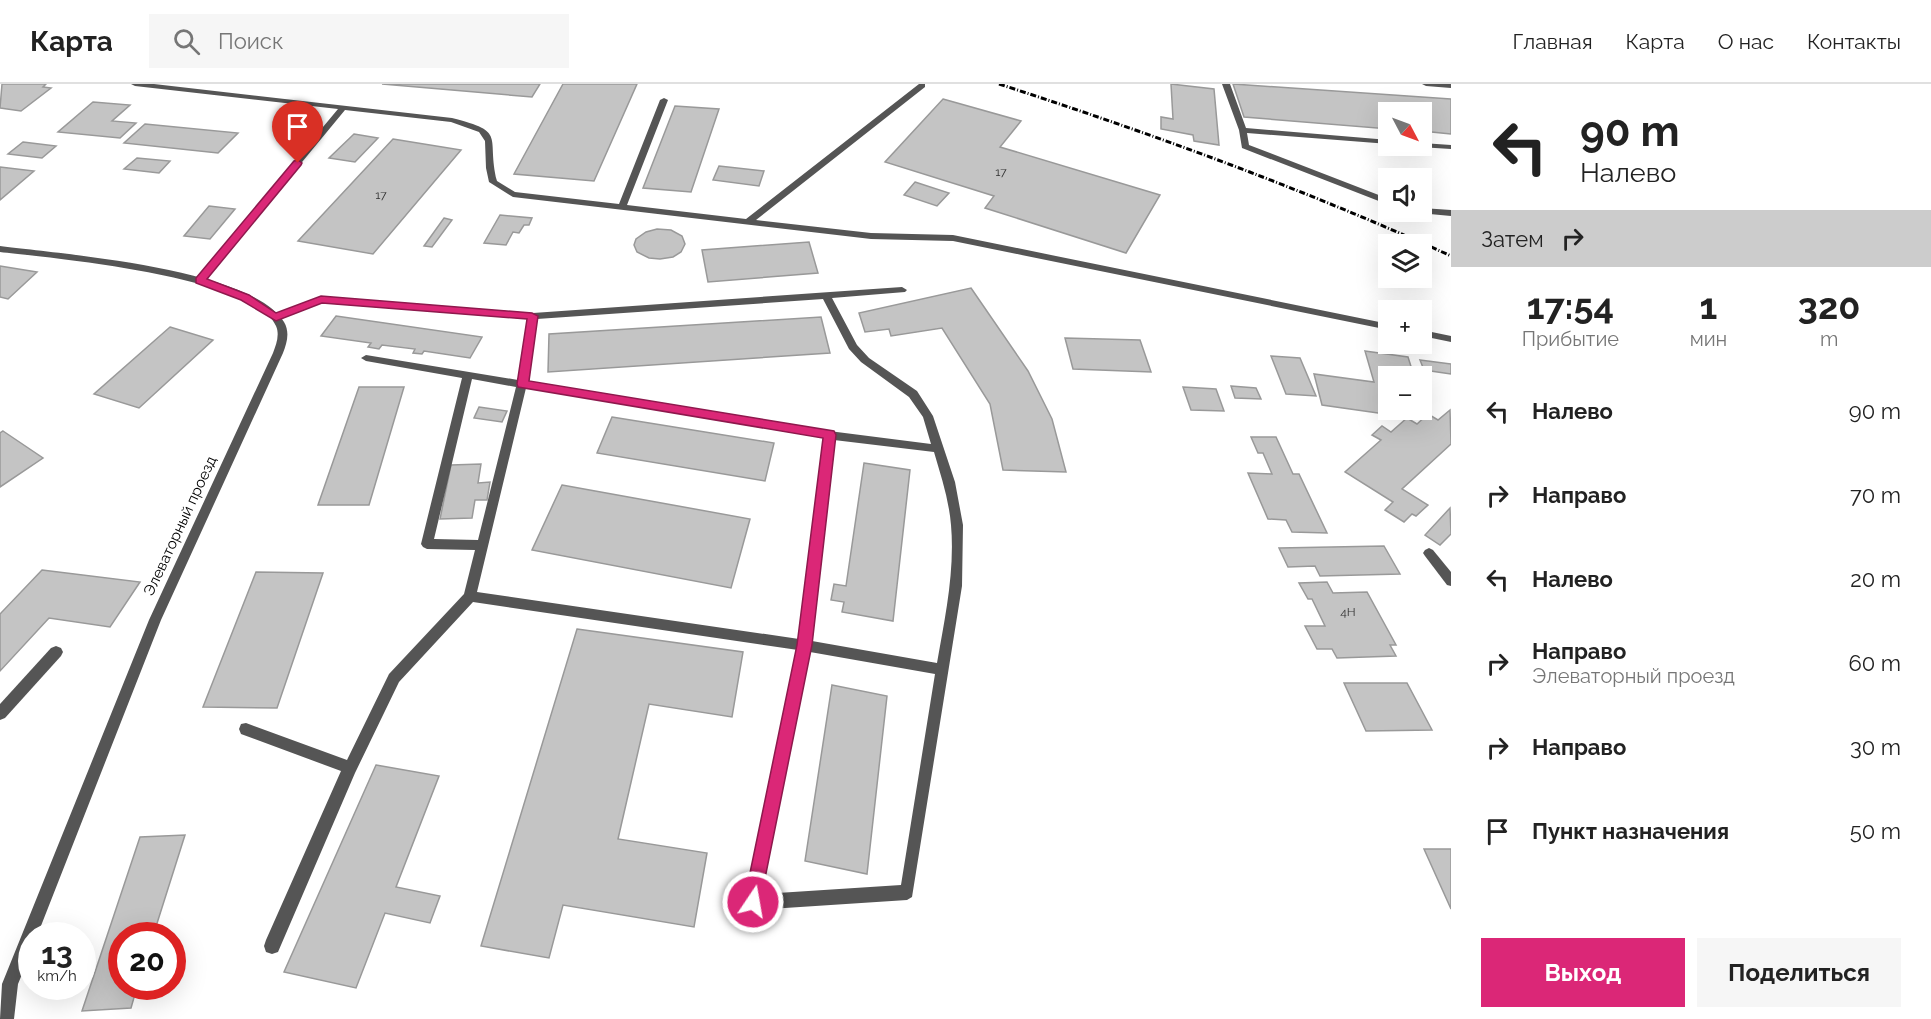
<!DOCTYPE html>
<html lang="ru">
<meta charset="utf-8">
<style>
body{margin:0;font-family:Raleway,sans-serif;background:#f6f6f6;color:#222;height:100vh;display:flex;flex-direction:column;font-size:22px;white-space:nowrap}
*{box-sizing:border-box;margin:0}
p{font-size:20px;color:#767676}
.icon{flex:none;width:33px;height:33px;fill:none;stroke:currentColor;stroke-width:2;stroke-linecap:round;stroke-linejoin:round}
.map{position:relative;flex:1;overflow:hidden}
.details{display:flex;flex-direction:column;background:#fff;width:480px}
.details>*{flex:none}
.guide{background:#fff;color:#222;overflow:hidden}
.needle{width:39px;rotate:131deg}
.buttons{position:absolute;left:1378px;top:18px;display:grid;gap:12px}
.buttons a{display:grid;place-items:center;width:54px;height:54px;border-radius:0px;background:#fff;box-shadow:0 6px 24px #0002;font-size:30px}
.speed{position:absolute;left:18px;top:838px;display:flex;gap:12px;font-size:30px;font-weight:700;text-align:center}
.speed>*{display:grid;place-content:center;width:78px;height:78px;border-radius:50%;background:#fff;box-shadow:0 6px 24px #0002;line-height:1}
.speed small{font-size:15px;font-weight:400}
.speed .limit{border:9px solid #d22;background:#fff;color:#111}
.pin{position:absolute;display:grid;place-items:center;width:51px;height:51px;color:#fff;margin:-62px -26px;border-radius:50% 50% 50% 0;rotate:-45deg;box-shadow:0 0 6px #0007}
.pin .icon{rotate:45deg}
.me{position:absolute;width:66px;margin:-33px;rotate:12deg;stroke-linejoin:round;filter:drop-shadow(0 0 4px #0008)}
.turn{display:flex;align-items:center;gap:21px;height:126px;padding:0 30px;font-size:27px}
.turn .icon{width:78px;height:78px;stroke-width:2.5}
.turn b{display:block;font-size:42px;line-height:51px}
.then{display:flex;align-items:center;height:57px;padding:0 30px;background:#0003;gap:12px;font-size:22px}
.eta{display:flex;justify-content:space-evenly;align-items:center;height:102px;text-align:center}
.eta b{font-size:36px;font-weight:700;line-height:42px}
.primary-button{display:flex;gap:12px;margin-top:auto;padding:12px 30px}
.primary-button a{flex:1;height:69px;border-radius:0px;background:#db2777;color:#fff;font-size:24px;font-weight:700;line-height:69px;text-align:center}
.primary-button a+a{background:#f6f6f6;color:#222}
ul{padding:0;list-style:none}
li{display:flex;align-items:center;gap:18px;height:84px;padding:0 30px}
li div{flex:1}
li b{display:block;font-size:22px}
li em{font-style:normal}
header{display:flex;align-items:center;gap:36px;box-sizing:border-box;height:84px;padding:0 30px;background:#fff;border-bottom:2px solid #e0e0e0}
header strong{font-size:28px}
nav{display:flex;gap:33px;margin-inline-start:auto;font-size:21px}
.search{width:420px;height:54px;background:#f6f6f6;display:flex;align-items:center;gap:15px;box-sizing:border-box;padding:0 21px;border-radius:0px;color:#767676;font-size:22px}
main{display:flex;flex:1;min-height:0}
.map>svg:first-child{display:block}
</style>
<header>
<strong>Карта</strong>
<div class="search"><svg class="icon" aria-label="search" viewBox="0 0 24 24"><circle cx="10" cy="10" r="6"/><path d="M15 15l6 6"/></svg>Поиск</div>
<nav><a>Главная</a><a>Карта</a><a>О нас</a><a>Контакты</a></nav>
</header>
<main>
<div class="map">
<svg width="1451" height="935" viewBox="0 0 1451 935">
<rect width="100%" height="100%" fill="#fff"/>
<g fill="#c4c4c4" stroke="#999" stroke-width="1.5">
<polygon points="2,0 46,0 43,3 51,4 21,27 0,24"/>
<polygon points="382,0 540,0 532,13"/>
<polygon points="563,0 637,0 594,97 514,90"/>
<polygon points="1171,0 1214,5 1219,61 1194,57 1193,51 1161,45 1161,33 1173,35"/>
<polygon points="1233,0 1451,15 1451,50 1422,47 1422,28 1389,28 1389,45 1244,33"/>
<polygon points="943,15 1021,37 1000,63 1160,111 1126,169 985,124 994,112 885,78"/>
<polygon points="93,18 130,21 112,37 136,39 120,54 58,48"/>
<polygon points="675,22 719,25 691,108 643,104"/>
<polygon points="145,40 238,49 218,69 124,59"/>
<polygon points="354,50 378,54 355,78 329,74"/>
<polygon points="393,55 461,66 373,170 298,157"/>
<polygon points="23,58 56,62 42,74 8,70"/>
<polygon points="137,74 170,77 159,89 124,85"/>
<polygon points="719,82 764,87 759,102 713,96"/>
<polygon points="0,83 34,87 0,116"/>
<polygon points="915,98 949,109 937,122 904,111"/>
<polygon points="209,122 235,125 210,155 184,152"/>
<polygon points="500,131 532,134 529,141 524,141 519,149 513,148 506,161 484,159"/>
<polygon points="444,134 452,136 432,163 424,162"/>
<polygon points="657,145 671,146 682,152 685,160 681,168 673,173 660,175 649,174 637,168 634,161 636,155 646,148"/>
<polygon points="809,158 818,189 708,198 702,166"/>
<polygon points="0,182 37,188 8,215 0,213"/>
<polygon points="971,204 1028,287 1052,335 1066,388 1003,386 990,320 942,244 891,252 889,245 865,248 859,229"/>
<polygon points="336,232 482,253 470,274 424,267 422,270 413,269 415,265 382,261 379,265 368,263 371,259 321,252"/>
<polygon points="821,233 830,269 548,288 549,250"/>
<polygon points="170,243 213,256 139,324 94,310"/>
<polygon points="1065,254 1140,256 1151,288 1073,285"/>
<polygon points="1365,267 1408,273 1414,292 1389,292 1389,324 1378,329 1322,321 1314,290 1374,298"/>
<polygon points="1271,272 1300,274 1316,312 1286,310"/>
<polygon points="1420,276 1451,280 1451,290 1424,286"/>
<polygon points="1231,302 1256,304 1261,315 1235,314"/>
<polygon points="359,303 404,303 369,421 318,421"/>
<polygon points="1183,303 1216,305 1224,327 1191,326"/>
<polygon points="479,323 507,327 502,338 474,334"/>
<polygon points="1450,326 1451,360 1402,405 1428,421 1416,432 1412,430 1404,438 1385,426 1393,418 1345,388 1381,356 1372,351 1382,342 1391,348 1407,334 1417,340 1428,330 1438,336"/>
<polygon points="612,333 774,359 765,397 597,369"/>
<polygon points="3,347 43,374 0,403 0,349"/>
<polygon points="1251,353 1276,353 1293,390 1299,390 1327,449 1292,448 1286,436 1268,435 1248,389 1272,390 1263,369 1258,369"/>
<polygon points="864,379 910,386 893,537 842,528 844,518 831,516 834,500 846,502"/>
<polygon points="481,380 478,399 490,398 487,416 475,416 472,434 440,435 451,381"/>
<polygon points="562,401 750,435 731,504 532,466"/>
<polygon points="1450,424 1451,450 1440,461 1425,451"/>
<polygon points="1384,462 1400,490 1320,492 1315,482 1288,483 1279,464"/>
<polygon points="42,486 140,498 110,543 49,534 0,587 0,530"/>
<polygon points="256,488 323,489 277,624 203,623"/>
<polygon points="1327,498 1333,509 1367,508 1396,561 1390,561 1396,572 1337,574 1332,565 1317,565 1305,542 1325,542 1312,515 1308,515 1299,499"/>
<polygon points="577,545 743,568 732,633 649,620 618,755 707,769 694,843 563,821 549,874 481,862"/>
<polygon points="1344,599 1407,599 1432,646 1366,647"/>
<polygon points="832,601 887,612 867,790 805,777"/>
<polygon points="376,681 439,692 396,803 440,812 430,839 385,829 356,904 284,888"/>
<polygon points="185,751 153,852 122,852 122,903 137,903 131,924 82,927 140,753"/>
<polygon points="1424,765 1451,765 1451,825"/>
</g>
<g fill="none" stroke-linecap="round" stroke-linejoin="round">
<g fill="#555" fill-rule="evenodd">
<path d="M131 0H154L452 34C508 48 486 52 497 97L515 108 619 120 660 16 664 14 668 16 627 121 746 135 919 0H925V3L756 136 871 149 953 151 1389 240V246L953 157 871 155 513 113 489 98 486 84 485 57 479 48 451 38 345 26 203 198 200 199 195 196 197 194 338 25 135 2Z"/>
<polygon points="1222,0 1230,0 1246,44 1389,56 1389,60 1247,49 1249,61 1389,115 1389,121 1242,64 1239,46"/>
<polygon points="1422,0 1451,0 1451,4 1426,2"/>
<polygon points="1422,59 1451,61 1451,65 1419,63 1422,62"/>
<polygon points="1422,124 1451,126 1451,132 1419,129 1418,128 1422,128"/>
<path d="M902 203 907 206 905 208 832 214 857 261 869 274 917 307 933 332 955 398 963 441 962 502 912 813 907 816 753 826 748 823 745 818 798 566 473 518 399 598 355 689 278 868 272 870 266 868 264 862 266 856 341 687 241 650 239 645 241 640 246 639 347 676 389 590 464 510 475 466 427 465 423 463 421 460 462 294 366 277 361 274 366 271 518 296 528 235 322 219 276 236 273 235V231L321 213 533 229ZM823 215 849 265 861 278 909 313 923 333 931 360 829 347 528 297 537 235ZM472 295 516 303 478 456 434 455ZM526 304 823 354 799 555 477 508ZM834 356 934 368C941 392 949 416 951 441 955 487 945 534 937 579L812 557ZM810 568 935 590 901 801 762 810Z"/>
<polygon points="1422,246 1451,252 1451,258 1422,252"/>
<polygon points="56,562 61,564 63,568 61,572 5,634 0,636 0,620 51,564"/>
</g>
<polygon fill="#555" fill-rule="evenodd" points="1429,464 1433,466 1451,488 1451,502 1447,501 1425,472 1423,469 1425,466"/>
<path fill="#555" fill-rule="evenodd" d="M0 162C61 170 251 184 284 238 290 248 287 259 283 269L161 536 37 852H32V866L18 900 14 935H0L2 900 149 536 273 269C276 261 280 251 276 242 254 192 52 174 0 168Z"/>
<path stroke="#000" stroke-width="3" stroke-dasharray="6 2 1 2" stroke-linecap="butt" d="M999 0C1153 50 1304 105 1451 172"/>
</g>
<polygon fill="#db2777" stroke="#8e194d" stroke-width="1.5" points="298,76 302,79 301,81 207,195 249,211 276,229 321,212 532,229 538,232 529,297 834,347 836,351 812,561 759,824 753,827 747,824 744,818 797,561 823,354 518,303 517,300 527,235 322,219 276,237 241,216 196,199 196,194 294,77"/>
<g text-anchor="middle" stroke-width="4.5" stroke-linejoin="round" paint-order="stroke">
<g font-size="12" fill="#313131">
<text x="1001" y="92">17</text>
<text x="381" y="115">17</text>
<text x="1348" y="532">4Н</text>
</g>
<g font-size="15" fill="#000" stroke="#fff">
<text transform="translate(180 442) rotate(-65)" y="5">Элеваторный проезд</text>
</g>
</g>
</svg>
<div class="buttons">
<a><svg class="needle" viewBox="-14 -14 28 28"><path d="M0-13l5 13h-10z" fill="#e53935"/><path d="M0 13l5-13h-10z" fill="#767676"/></svg></a>
<a><svg class="icon" aria-label="sound" viewBox="0 0 24 24"><path d="M4 9h4l5-4v14l-5-4H4zM17 9q2 3 0 6"/></svg></a>
<a><svg class="icon" aria-label="layers" viewBox="0 0 24 24"><path d="M12 4l9 5-9 5-9-5zM3 14l9 5 9-5"/></svg></a>
<a>+</a>
<a>−</a>
</div>
<div class="speed"><div>13<small>km/h</small></div><div class="limit">20</div></div>
<div class="pin" style="left:298px;top:79px;background:#d93025"><svg class="icon" aria-label="arrive" viewBox="0 0 24 24"><path d="M6 21V4h12l-3 4 3 4H6"/></svg></div>
<svg class="me" style="left:753px;top:818px" viewBox="-20 -20 40 40"><circle r="17" fill="#db2777" stroke="#fff" stroke-width="3"/><path d="M0-11L8 9 0 5-8 9z" fill="#fff"/></svg>
</div>
<section class="details">
<div class="guide">
<div class="turn"><svg class="icon" aria-label="left" viewBox="0 0 24 24"><path d="M17 20v-9H6M10 6l-5 5 5 5"/></svg><div><b>90 m</b>Налево</div></div>
<div class="then">Затем<svg class="icon" aria-label="right" viewBox="0 0 24 24"><path d="M7 20v-9h11M14 6l5 5-5 5"/></svg></div>
</div>
<div class="eta">
<div><b>17:54</b><p>Прибытие</p></div>
<div><b>1</b><p>мин</p></div>
<div><b>320</b><p>m</p></div>
</div>
<ul>
<li><svg class="icon" aria-label="left" viewBox="0 0 24 24"><path d="M17 20v-9H6M10 6l-5 5 5 5"/></svg><div><b>Налево</b></div><em>90 m</em></li>
<li><svg class="icon" aria-label="right" viewBox="0 0 24 24"><path d="M7 20v-9h11M14 6l5 5-5 5"/></svg><div><b>Направо</b></div><em>70 m</em></li>
<li><svg class="icon" aria-label="left" viewBox="0 0 24 24"><path d="M17 20v-9H6M10 6l-5 5 5 5"/></svg><div><b>Налево</b></div><em>20 m</em></li>
<li><svg class="icon" aria-label="right" viewBox="0 0 24 24"><path d="M7 20v-9h11M14 6l5 5-5 5"/></svg><div><b>Направо</b><p>Элеваторный проезд</p></div><em>60 m</em></li>
<li><svg class="icon" aria-label="right" viewBox="0 0 24 24"><path d="M7 20v-9h11M14 6l5 5-5 5"/></svg><div><b>Направо</b></div><em>30 m</em></li>
<li><svg class="icon" aria-label="arrive" viewBox="0 0 24 24"><path d="M6 21V4h12l-3 4 3 4H6"/></svg><div><b>Пункт назначения</b></div><em>50 m</em></li>
</ul>
<div class="primary-button"><a>Выход</a><a>Поделиться</a></div>
</section>
</main>
